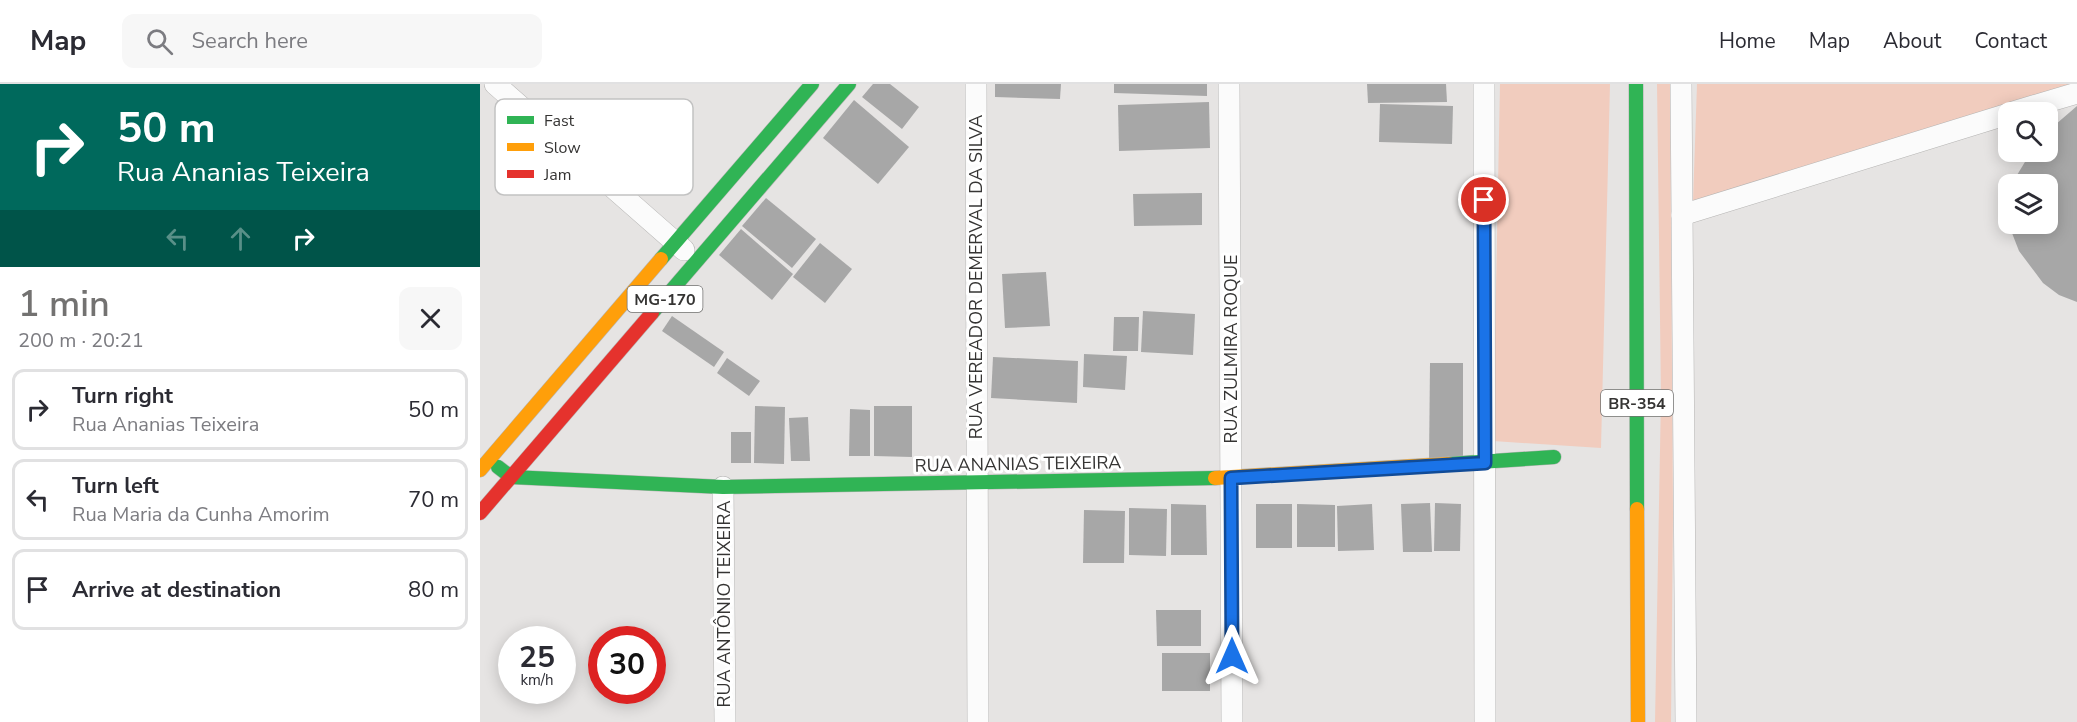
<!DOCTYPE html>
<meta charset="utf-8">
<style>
body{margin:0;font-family:"Nunito Sans",sans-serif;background:#f7f7f7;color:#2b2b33;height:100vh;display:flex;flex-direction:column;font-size:22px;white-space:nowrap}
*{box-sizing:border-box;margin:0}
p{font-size:20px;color:#7c7c81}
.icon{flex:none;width:33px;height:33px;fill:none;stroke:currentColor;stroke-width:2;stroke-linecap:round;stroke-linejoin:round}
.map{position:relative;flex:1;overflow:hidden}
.side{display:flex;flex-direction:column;background:#fff;width:480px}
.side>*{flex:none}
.guide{background:#00695c;color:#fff;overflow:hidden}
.fabs{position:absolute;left:1518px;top:18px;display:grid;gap:12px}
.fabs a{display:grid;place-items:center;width:60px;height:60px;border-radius:12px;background:#fff;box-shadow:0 3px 15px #0003;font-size:30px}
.speed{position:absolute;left:18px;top:542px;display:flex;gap:12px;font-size:30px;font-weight:700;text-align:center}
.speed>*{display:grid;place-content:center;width:78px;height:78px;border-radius:50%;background:#fff;box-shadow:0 3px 15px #0003;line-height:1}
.speed small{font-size:15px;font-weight:400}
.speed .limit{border:9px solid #d22;background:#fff;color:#111}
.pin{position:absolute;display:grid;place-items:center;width:51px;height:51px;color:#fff;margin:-26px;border:3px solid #fff;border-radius:50%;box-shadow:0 2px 6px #0007}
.me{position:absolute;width:66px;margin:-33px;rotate:0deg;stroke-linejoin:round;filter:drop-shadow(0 0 4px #0008)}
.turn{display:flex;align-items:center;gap:21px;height:126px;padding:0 18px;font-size:27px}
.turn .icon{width:78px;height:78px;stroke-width:2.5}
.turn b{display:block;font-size:42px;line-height:51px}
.lanes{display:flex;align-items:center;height:57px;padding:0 18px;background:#0003;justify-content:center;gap:30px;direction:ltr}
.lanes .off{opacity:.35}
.round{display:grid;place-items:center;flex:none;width:63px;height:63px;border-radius:12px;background:#f7f7f7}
.headline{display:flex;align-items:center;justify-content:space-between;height:102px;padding:0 18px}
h1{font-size:36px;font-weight:600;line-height:45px;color:#737271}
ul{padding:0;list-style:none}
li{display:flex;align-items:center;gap:18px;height:81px;margin:0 12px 9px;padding:0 6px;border:3px solid #e1e1e2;border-radius:12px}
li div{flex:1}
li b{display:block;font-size:22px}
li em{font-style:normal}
header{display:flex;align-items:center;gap:36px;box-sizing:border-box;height:84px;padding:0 30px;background:#fff;border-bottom:2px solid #e1e1e2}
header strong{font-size:28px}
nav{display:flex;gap:33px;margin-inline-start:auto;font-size:21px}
.search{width:420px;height:54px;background:#f7f7f7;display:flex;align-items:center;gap:15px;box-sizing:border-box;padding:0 21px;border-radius:12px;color:#7c7c81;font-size:22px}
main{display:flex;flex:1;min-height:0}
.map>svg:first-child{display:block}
</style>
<header>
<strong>Map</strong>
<div class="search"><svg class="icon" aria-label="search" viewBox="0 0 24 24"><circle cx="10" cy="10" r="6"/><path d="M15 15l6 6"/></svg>Search here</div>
<nav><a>Home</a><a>Map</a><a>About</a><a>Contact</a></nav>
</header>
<main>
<section class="side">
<div class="guide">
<div class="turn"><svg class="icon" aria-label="right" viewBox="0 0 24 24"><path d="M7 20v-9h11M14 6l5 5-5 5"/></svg><div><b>50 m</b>Rua Ananias Teixeira</div></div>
<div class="lanes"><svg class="icon off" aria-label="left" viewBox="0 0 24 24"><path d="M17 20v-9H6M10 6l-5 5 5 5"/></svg><svg class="icon off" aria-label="ahead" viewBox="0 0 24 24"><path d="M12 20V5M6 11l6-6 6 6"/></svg><svg class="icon" aria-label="right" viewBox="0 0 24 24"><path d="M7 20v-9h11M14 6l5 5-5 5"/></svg></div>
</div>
<div class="headline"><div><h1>1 min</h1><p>200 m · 20:21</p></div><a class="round"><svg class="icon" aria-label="close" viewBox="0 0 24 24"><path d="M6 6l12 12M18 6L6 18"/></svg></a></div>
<ul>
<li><svg class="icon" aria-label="right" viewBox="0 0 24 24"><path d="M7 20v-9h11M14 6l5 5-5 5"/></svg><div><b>Turn right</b><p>Rua Ananias Teixeira</p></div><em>50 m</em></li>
<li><svg class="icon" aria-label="left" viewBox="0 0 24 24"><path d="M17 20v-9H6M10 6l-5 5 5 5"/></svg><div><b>Turn left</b><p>Rua Maria da Cunha Amorim</p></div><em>70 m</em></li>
<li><svg class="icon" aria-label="arrive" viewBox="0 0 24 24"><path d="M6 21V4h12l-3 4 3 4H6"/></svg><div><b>Arrive at destination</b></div><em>80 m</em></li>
</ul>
</section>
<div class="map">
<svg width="1597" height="638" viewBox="0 0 1597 638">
<rect width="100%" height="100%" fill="#e6e4e3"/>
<g fill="#f1ccbe">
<polygon points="1020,0 1130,0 1121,364 1013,357"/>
<polygon points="1177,0 1190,0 1193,429 1191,638 1175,638 1181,312"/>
<polygon points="1217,0 1590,0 1213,118"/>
</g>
<g fill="#a7a7a7">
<polygon points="393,0 410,0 439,23 422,45 382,13"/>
<polygon points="515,0 581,0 580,15 515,13"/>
<polygon points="634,0 727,0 727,12 634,9"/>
<polygon points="887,0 966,0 967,18 888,19"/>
<polygon points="374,16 429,63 398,100 343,54"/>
<polygon points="729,18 730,64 639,67 638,21"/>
<polygon points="900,20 973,22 972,60 899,58"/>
<polygon points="1597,22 1597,218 1579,211 1563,199 1539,167 1532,149 1530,140 1568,140 1568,100 1533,100 1534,96 1551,68 1568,68 1568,47"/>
<polygon points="722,109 722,141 654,142 653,110"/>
<polygon points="286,114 336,155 312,184 262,142"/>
<polygon points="261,145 313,190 292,216 239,171"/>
<polygon points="340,159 372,185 345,219 313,193"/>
<polygon points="566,188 570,242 525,244 522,190"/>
<polygon points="663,227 715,230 713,271 661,268"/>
<polygon points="192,232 244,268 234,283 182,247"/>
<polygon points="634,233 659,233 658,267 633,267"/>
<polygon points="604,270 647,272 645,306 603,303"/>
<polygon points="513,273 598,277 597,319 511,314"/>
<polygon points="247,274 280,297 269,312 237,289"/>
<polygon points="950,279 983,279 983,378 949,377"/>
<polygon points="275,322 305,323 304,380 274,379"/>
<polygon points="394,322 432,322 432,373 394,372"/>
<polygon points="370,325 390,326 390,372 369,372"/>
<polygon points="328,333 330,377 311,377 309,334"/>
<rect x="251" y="348" width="20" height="31"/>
<polygon points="950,419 952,468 923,468 921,420"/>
<polygon points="955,419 981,420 980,467 954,467"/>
<polygon points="691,420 726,421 727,471 691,471"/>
<rect x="776" y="420" width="36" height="44"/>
<polygon points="817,420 855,421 855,463 817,463"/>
<polygon points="892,420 894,466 858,467 857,422"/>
<polygon points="649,424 687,425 686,472 649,471"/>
<polygon points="604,426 645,427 644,479 603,479"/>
<polygon points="676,526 721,526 721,562 677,562"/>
<rect x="682" y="569" width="48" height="38"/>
</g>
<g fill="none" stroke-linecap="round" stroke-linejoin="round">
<g stroke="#b5b4b3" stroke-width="22">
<g id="street">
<polyline points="15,0 204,166"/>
<polyline points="496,0 498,638"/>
<polyline points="749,0 752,638"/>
<polyline points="1004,0 1005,638"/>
<polyline points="1201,0 1206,638"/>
<polyline points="1533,28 1597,9"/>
<polyline points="1202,131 1528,30"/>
<polyline points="243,403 245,638"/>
</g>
</g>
<g stroke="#b5b4b3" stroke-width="15">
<g id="fast">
<polyline points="1156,0 1157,425"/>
<polyline points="181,175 332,0"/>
<polyline points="172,229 369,0"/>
<polyline points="969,380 1074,373"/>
<polyline points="18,383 31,393 243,403 735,394"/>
</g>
</g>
<g stroke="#b5b4b3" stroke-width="15">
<g id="slow">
<polyline points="0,386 181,175"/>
<polyline points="735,394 969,380"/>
<polyline points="1157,425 1158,638"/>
</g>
</g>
<g stroke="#b5b4b3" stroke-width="15">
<polyline id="jam" points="0,429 172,229"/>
</g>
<use href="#street" stroke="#fbfbfb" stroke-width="21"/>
<use href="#fast" stroke="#30b455" stroke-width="14"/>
<use href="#slow" stroke="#ff9f0a" stroke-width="14"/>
<use href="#jam" stroke="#e5322d" stroke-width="14"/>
</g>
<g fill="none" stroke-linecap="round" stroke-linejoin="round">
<g stroke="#114b97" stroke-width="15">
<polyline id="route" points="752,572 751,394 1005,379 1004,116"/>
</g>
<use href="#route" stroke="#1a73e8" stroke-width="10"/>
</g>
<g text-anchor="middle" stroke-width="6" stroke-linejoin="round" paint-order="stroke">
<g fill="#fff" stroke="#727170" stroke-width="1.5">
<rect x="147.5" y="202" width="75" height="26" rx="4.5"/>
<rect x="1121" y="306" width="72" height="26" rx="4.5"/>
</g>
<g font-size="16" font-weight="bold" fill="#353433">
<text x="185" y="221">MG-170</text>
<text x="1157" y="325">BR-354</text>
</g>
<g font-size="18" fill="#353433" stroke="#fff">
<text transform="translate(496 193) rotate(-90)" y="6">RUA VEREADOR DEMERVAL DA SILVA</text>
<text transform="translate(751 265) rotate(-90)" y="6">RUA ZULMIRA ROQUE</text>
<text transform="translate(538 380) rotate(-1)" y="6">RUA ANANIAS TEIXEIRA</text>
<text transform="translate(244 520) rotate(-90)" y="6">RUA ANTÔNIO TEIXEIRA</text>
</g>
</g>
<rect x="15" y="15" width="198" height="96" rx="9" fill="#fff" stroke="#c2c2c2" stroke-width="1.5"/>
<rect x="27" y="32" width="27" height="8" fill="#30b455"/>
<rect x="27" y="59" width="27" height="8" fill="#ff9f0a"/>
<rect x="27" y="86" width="27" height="8" fill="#e5322d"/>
<g font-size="16" fill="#353433">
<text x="64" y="42">Fast</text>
<text x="64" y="69">Slow</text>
<text x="64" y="96">Jam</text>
</g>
</svg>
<div class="fabs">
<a><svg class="icon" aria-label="search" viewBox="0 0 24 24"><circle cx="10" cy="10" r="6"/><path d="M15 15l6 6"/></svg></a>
<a><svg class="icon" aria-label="layers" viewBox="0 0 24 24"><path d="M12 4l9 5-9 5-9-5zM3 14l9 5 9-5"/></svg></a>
</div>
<div class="speed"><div>25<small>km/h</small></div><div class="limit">30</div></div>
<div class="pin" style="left:1004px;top:116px;background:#d93025"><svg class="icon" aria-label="arrive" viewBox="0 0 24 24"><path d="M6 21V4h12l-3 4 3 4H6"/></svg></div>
<svg class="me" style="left:752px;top:572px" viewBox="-20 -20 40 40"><path d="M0-17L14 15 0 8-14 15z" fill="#1a73e8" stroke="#fff" stroke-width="4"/></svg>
</div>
</main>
